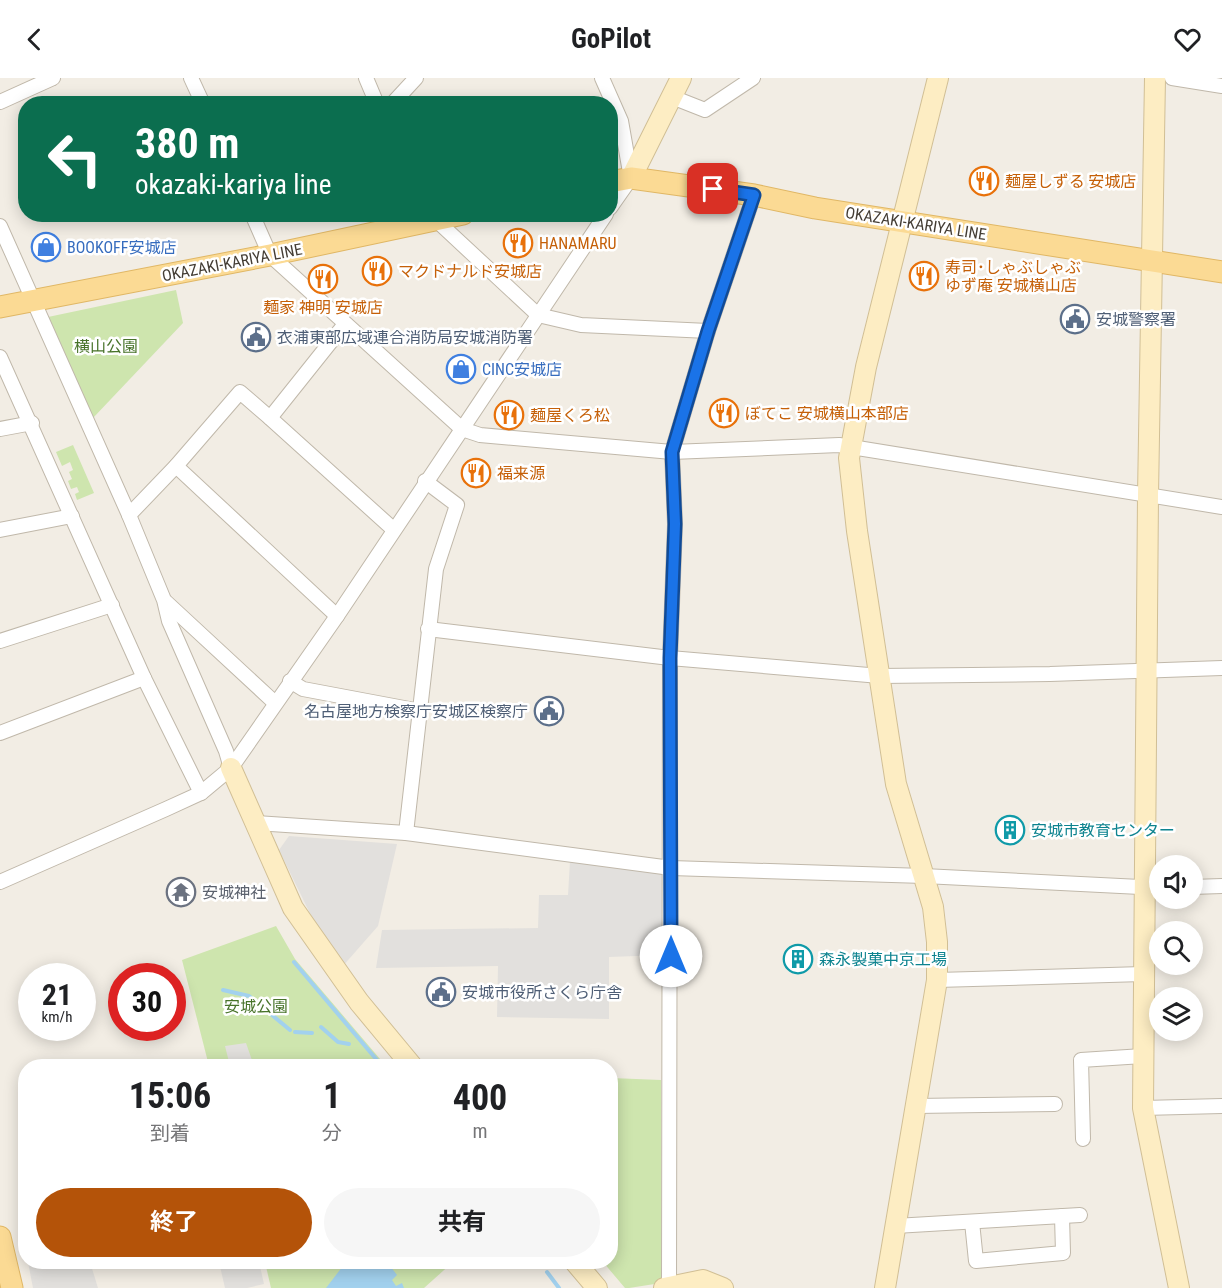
<!DOCTYPE html>
<html lang="ja">
<meta charset="utf-8">
<style>
body{margin:0;font-family:"Roboto Condensed","Noto Sans JP",sans-serif;background:#f6f6f6;color:#202124;height:100vh;display:flex;flex-direction:column;font-size:22px;white-space:nowrap}
*{box-sizing:border-box;margin:0}
p{font-size:20px;color:#757577}
.icon{flex:none;width:33px;height:33px;fill:none;stroke:currentColor;stroke-width:2;stroke-linecap:round;stroke-linejoin:round}
.map{position:relative;flex:1;overflow:hidden}
.details{position:absolute;left:18px;top:981px;width:600px;height:210px;display:flex;flex-direction:column;background:#fff;border-radius:24px;box-shadow:0 3px 15px #0003}
.details>*{flex:none}
.hud{position:absolute;left:18px;top:18px;width:600px;height:126px;border-radius:24px;box-shadow:0 3px 15px #0003;background:#0b6e4f;color:#fff;overflow:hidden}
.tools{position:absolute;left:1149px;top:777px;display:grid;gap:12px}
.tools a{display:grid;place-items:center;width:54px;height:54px;border-radius:50%;background:#fff;box-shadow:0 3px 15px #0003;font-size:30px}
.speed{position:absolute;left:18px;top:885px;display:flex;gap:12px;font-size:30px;font-weight:700;text-align:center}
.speed>*{display:grid;place-content:center;width:78px;height:78px;border-radius:50%;background:#fff;box-shadow:0 3px 15px #0003;line-height:1}
.speed small{font-size:15px;font-weight:400}
.speed .limit{border:9px solid #d22;background:#fff;color:#111}
.pin{position:absolute;display:grid;place-items:center;width:51px;height:51px;color:#fff;margin:-26px;border-radius:12px;box-shadow:0 3px 9px #0006}
.me{position:absolute;width:66px;margin:-33px;rotate:0deg;stroke-linejoin:round;filter:drop-shadow(0 0 4px #0008)}
.turn{display:flex;align-items:center;gap:21px;height:126px;padding:0 18px;font-size:27px}
.turn .icon{width:78px;height:78px;stroke-width:2.5}
.turn b{display:block;font-size:42px;line-height:51px}
.eta{display:flex;justify-content:space-evenly;align-items:center;height:102px;text-align:center}
.eta b{font-size:36px;font-weight:700;line-height:42px}
.primary-button{display:flex;gap:12px;margin-top:auto;padding:12px 18px}
.primary-button a{flex:1;height:69px;border-radius:36px;background:#b45309;color:#fff;font-size:24px;font-weight:700;line-height:69px;text-align:center}
.primary-button a+a{background:#f6f6f6;color:#202124}
header{display:flex;justify-content:space-between;align-items:center;height:78px;padding:0 18px;background:#fff;font-size:27px;font-weight:700}
.map>svg:first-child{display:block}
</style>
<header><svg class="icon" aria-label="back" viewBox="0 0 24 24"><path d="M15 5l-7 7 7 7"/></svg>GoPilot<svg class="icon" aria-label="heart" viewBox="0 0 24 24"><path d="M12 20l-8-8c-3-5 5-10 8-4 3-6 11-1 8 4z"/></svg></header>
<div class="map">
<svg width="1222" height="1210" viewBox="0 0 1222 1210">
<rect width="100%" height="100%" fill="#f2ede4"/>
<g fill="#cee5ae">
<polygon points="176,212 183,245 93,340 48,239"/>
<polygon points="73,367 94,415 77,422 75,416 79,414 77,409 71,411 68,403 72,401 69,394 73,392 70,384 62,388 56,374"/>
<polygon points="276,848 295,881 386,988 209,988 182,882"/>
<polygon points="611,1000 661,1002 661,1205 629,1210 625,1210 603,1184 610,1184"/>
<polygon points="265,1184 453,1184 424,1210 271,1210"/>
</g>
<g fill="#e2e0dd">
<polygon points="289,758 397,766 378,848 342,889 324,864 279,772"/>
<polygon points="570,783 662,794 664,877 609,879 609,941 497,939 498,888 376,890 382,852 538,850 539,817 568,817"/>
<polygon points="246,965 254,988 221,988 229,984 225,968"/>
<polygon points="28,1184 90,1184 98,1210 33,1210"/>
<polygon points="219,1184 259,1184 264,1206 247,1210 225,1210"/>
</g>
<polygon fill="#a2d1ee" points="346,1184 387,1184 397,1197 392,1202 396,1208 402,1205 404,1210 326,1210"/>
<g fill="none" stroke-linecap="round" stroke-linejoin="round">
<g stroke="#a2d1ee" stroke-width="4">
<polyline points="294,884 382,988"/>
<polyline points="223,912 249,918 290,952"/>
<polyline points="321,949 338,964 349,966"/>
<polyline points="295,954 312,955"/>
<polyline points="539,1184 542,1188"/>
<polyline points="547,1194 559,1210"/>
</g>
<g stroke="#c0b8aa" stroke-width="16">
<g id="street">
<polyline points="191,0 203,26"/>
<polyline points="366,0 377,26"/>
<polyline points="602,0 621,43 631,100 610,130"/>
<polyline points="1172,0 1222,8"/>
<polyline points="672,19 705,32 753,0"/>
<polyline points="0,24 53,0"/>
<polyline points="392,26 416,0"/>
<polyline points="252,136 270,177 462,351 480,357 672,374 839,367 1222,429"/>
<polyline points="436,142 538,237 581,247 708,253"/>
<polyline points="0,148 129,437 164,522 169,543 226,673 231,690"/>
<polyline points="0,279 144,600 201,715"/>
<polyline points="270,340 393,451"/>
<polyline points="0,351 32,345"/>
<polyline points="176,388 337,538"/>
<polyline points="129,437 176,388 240,314 270,340 345,246"/>
<polyline points="0,452 72,438"/>
<polyline points="166,524 274,624"/>
<polyline points="428,551 670,580 880,598 1050,596 1222,590"/>
<polyline points="0,563 112,527"/>
<polyline points="290,603 303,611 420,633"/>
<polyline points="0,655 144,600"/>
<polyline points="256,745 406,755 671,790 924,798 1160,810"/>
<polyline points="406,755 436,491 457,427 425,403"/>
<polyline points="0,804 166,731 201,715 231,690 337,538 606,136"/>
<polyline points="1192,809 1222,808"/>
<polyline points="937,902 1143,896"/>
<polyline points="916,1028 1055,1026"/>
<polyline points="1143,1030 1222,1028"/>
<polyline points="1083,1061 1081,982 1143,978"/>
<polyline points="972,1144 976,1183 1063,1175 1062,1138"/>
<polyline points="895,1148 1080,1137"/>
<polyline points="669,1210 670,580 675,446 672,374 708,253 754,117"/>
</g>
</g>
<g stroke="#d1bf95" stroke-width="22">
<g id="secondary">
<polyline points="1155,0 1148,418 1143,1030 1179,1210"/>
<polyline points="631,100 681,0"/>
<polyline points="231,690 293,830 359,924 412,988"/>
<polyline points="575,1184 597,1210"/>
<polyline points="664,1210 703,1202 723,1210"/>
<polyline points="885,1210 937,902 937,864 933,829 896,706 857,453 849,380 866,289 938,0"/>
</g>
</g>
<g stroke="#e0b765" stroke-width="23">
<g id="primary">
<polyline points="610,104 631,100 754,117 815,130 1222,194"/>
<polyline points="0,229 270,177 463,136"/>
<polyline points="0,1159 12,1210"/>
</g>
</g>
<use href="#street" stroke="#fff" stroke-width="14"/>
<use href="#secondary" stroke="#fdedc3" stroke-width="20"/>
<use href="#primary" stroke="#fbda94" stroke-width="21"/>
</g>
<g fill="none" stroke-linecap="round" stroke-linejoin="round">
<g stroke="#114b97" stroke-width="15">
<polyline id="route" points="671,878 670,580 675,446 672,374 708,253 754,117 713,111"/>
</g>
<use href="#route" stroke="#1a73e8" stroke-width="10"/>
</g>
<defs>
<g id="restaurant-ring" transform="scale(1.5)"><circle r="9.5" fill="#fff" stroke="#e8710a" stroke-width="1.5"/><path d="M-5-6h1v4h1v-4h1v4h1v-4h1v5L-1.5 .5V6h-2V.5L-5-1ZM5-6V6H3V1.5H1.5Q1.5-4 5-6Z" fill="#e8710a"/></g>
<g id="shop-ring" transform="scale(1.5)"><circle r="9.5" fill="#fff" stroke="#3f7fe0" stroke-width="1.5"/><path d="M-5-2.5h2.3a2.7 3.5 0 0 1 5.4 0H5L5.5 6h-11ZM-1.5-2.5h3a1.5 2.3 0 0 0-3 0Z" fill="#3f7fe0"/></g>
<g id="civic-ring" transform="scale(1.5)"><circle r="9.5" fill="#fff" stroke="#5c6f8a" stroke-width="1.5"/><path d="M-.6-6.5H3V-4.5H.6V-3L4-1V1h2V6H-6V1h2V-1L-.6-3ZM-1.2 2.5V6h2.4V2.5Z" fill="#5c6f8a"/></g>
<g id="building-ring" transform="scale(1.5)"><circle r="9.5" fill="#fff" stroke="#0f9aa8" stroke-width="1.5"/><path d="M-4-6H4V6H1V3H-1V6H-4ZM-2.5-4.3h1.7v1.8h-1.7ZM.8-4.3h1.7v1.8H.8ZM-2.5-1h1.7V.8h-1.7ZM.8-1h1.7V.8H.8Z" fill="#0f9aa8"/></g>
<g id="temple-ring" transform="scale(1.5)"><circle r="9.5" fill="#fff" stroke="#6b7280" stroke-width="1.5"/><path d="M0-6L5-2H3V0L6.5 2.5H4V6H1.5V3h-3V6H-4V2.5H-6.5L-3 0V-2H-5Z" fill="#6b7280"/></g>
</defs>
<g fill-rule="evenodd">
<use href="#restaurant-ring" x="984" y="103"/>
<use href="#restaurant-ring" x="518" y="165"/>
<use href="#shop-ring" x="46" y="169"/>
<use href="#restaurant-ring" x="377" y="193"/>
<use href="#restaurant-ring" x="924" y="198"/>
<use href="#restaurant-ring" x="323" y="201"/>
<use href="#civic-ring" x="1075" y="241"/>
<use href="#civic-ring" x="256" y="259"/>
<use href="#shop-ring" x="461" y="291"/>
<use href="#restaurant-ring" x="724" y="335"/>
<use href="#restaurant-ring" x="509" y="337"/>
<use href="#restaurant-ring" x="476" y="395"/>
<use href="#civic-ring" x="549" y="633"/>
<use href="#building-ring" x="1010" y="752"/>
<use href="#temple-ring" x="181" y="814"/>
<use href="#building-ring" x="798" y="881"/>
<use href="#civic-ring" x="441" y="914"/>
</g>
<g text-anchor="middle" stroke-width="5" stroke-linejoin="round" paint-order="stroke">
<g font-size="16" fill="#c56008" stroke="#fff" text-anchor="start">
<text x="1005" y="109">麺屋しずる 安城店</text>
<text x="539" y="171">HANAMARU</text>
<text x="945" y="195">寿司･しゃぶしゃぶ<tspan x="945" dy="18">ゆず庵 安城横山店</tspan></text>
<text x="398" y="199">マクドナルド安城店</text>
<text x="323" y="235" text-anchor="middle">麺家 神明 安城店</text>
<text x="745" y="341">ぼてこ 安城横山本部店</text>
<text x="530" y="343">麺屋くろ松</text>
<text x="497" y="401">福来源</text>
</g>
<g font-size="16" fill="#443d34" stroke="#fff">
<text transform="translate(916 145) rotate(9)" y="6">OKAZAKI-KARIYA LINE</text>
<text transform="translate(232 184) rotate(-11)" y="6">OKAZAKI-KARIYA LINE</text>
</g>
<g font-size="16" fill="#366cbe" stroke="#fff" text-anchor="start">
<text x="67" y="175">BOOKOFF安城店</text>
<text x="482" y="297">CINC安城店</text>
</g>
<g font-size="16" fill="#4e5e75" stroke="#fff" text-anchor="start">
<text x="1096" y="247">安城警察署</text>
<text x="277" y="265">衣浦東部広域連合消防局安城消防署</text>
<text x="528" y="639" text-anchor="end">名古屋地方検察庁安城区検察庁</text>
<text x="462" y="920">安城市役所さくら庁舎</text>
</g>
<g font-size="16" fill="#48732a" stroke="#fff">
<text x="106" y="274">横山公園</text>
<text x="256" y="934">安城公園</text>
</g>
<g font-size="16" fill="#0d838f" stroke="#fff" text-anchor="start">
<text x="1031" y="758">安城市教育センター</text>
<text x="819" y="887">森永製菓中京工場</text>
</g>
<g font-size="16" fill="#5b616d" stroke="#fff" text-anchor="start">
<text x="202" y="820">安城神社</text>
</g>
</g>
</svg>
<div class="tools">
<a><svg class="icon" aria-label="sound" viewBox="0 0 24 24"><path d="M4 9h4l5-4v14l-5-4H4zM17 9q2 3 0 6"/></svg></a>
<a><svg class="icon" aria-label="search" viewBox="0 0 24 24"><circle cx="10" cy="10" r="6"/><path d="M15 15l6 6"/></svg></a>
<a><svg class="icon" aria-label="layers" viewBox="0 0 24 24"><path d="M12 4l9 5-9 5-9-5zM3 14l9 5 9-5"/></svg></a>
</div>
<div class="speed"><div>21<small>km/h</small></div><div class="limit">30</div></div>
<div class="pin" style="left:713px;top:111px;background:#d93025"><svg class="icon" aria-label="arrive" viewBox="0 0 24 24"><path d="M6 21V4h12l-3 4 3 4H6"/></svg></div>
<svg class="me" style="left:671px;top:878px" viewBox="-20 -20 40 40"><circle r="19" fill="#fff"/><path d="M0-13L10 11 0 6-10 11z" fill="#1a73e8"/></svg>
<div class="hud">
<div class="turn"><svg class="icon" aria-label="left" viewBox="0 0 24 24"><path d="M17 20v-9H6M10 6l-5 5 5 5"/></svg><div><b>380 m</b>okazaki-kariya line</div></div>
</div>
<section class="details">
<div class="eta">
<div><b>15:06</b><p>到着</p></div>
<div><b>1</b><p>分</p></div>
<div><b>400</b><p>m</p></div>
</div>
<div class="primary-button"><a>終了</a><a>共有</a></div>
</section>
</div>
